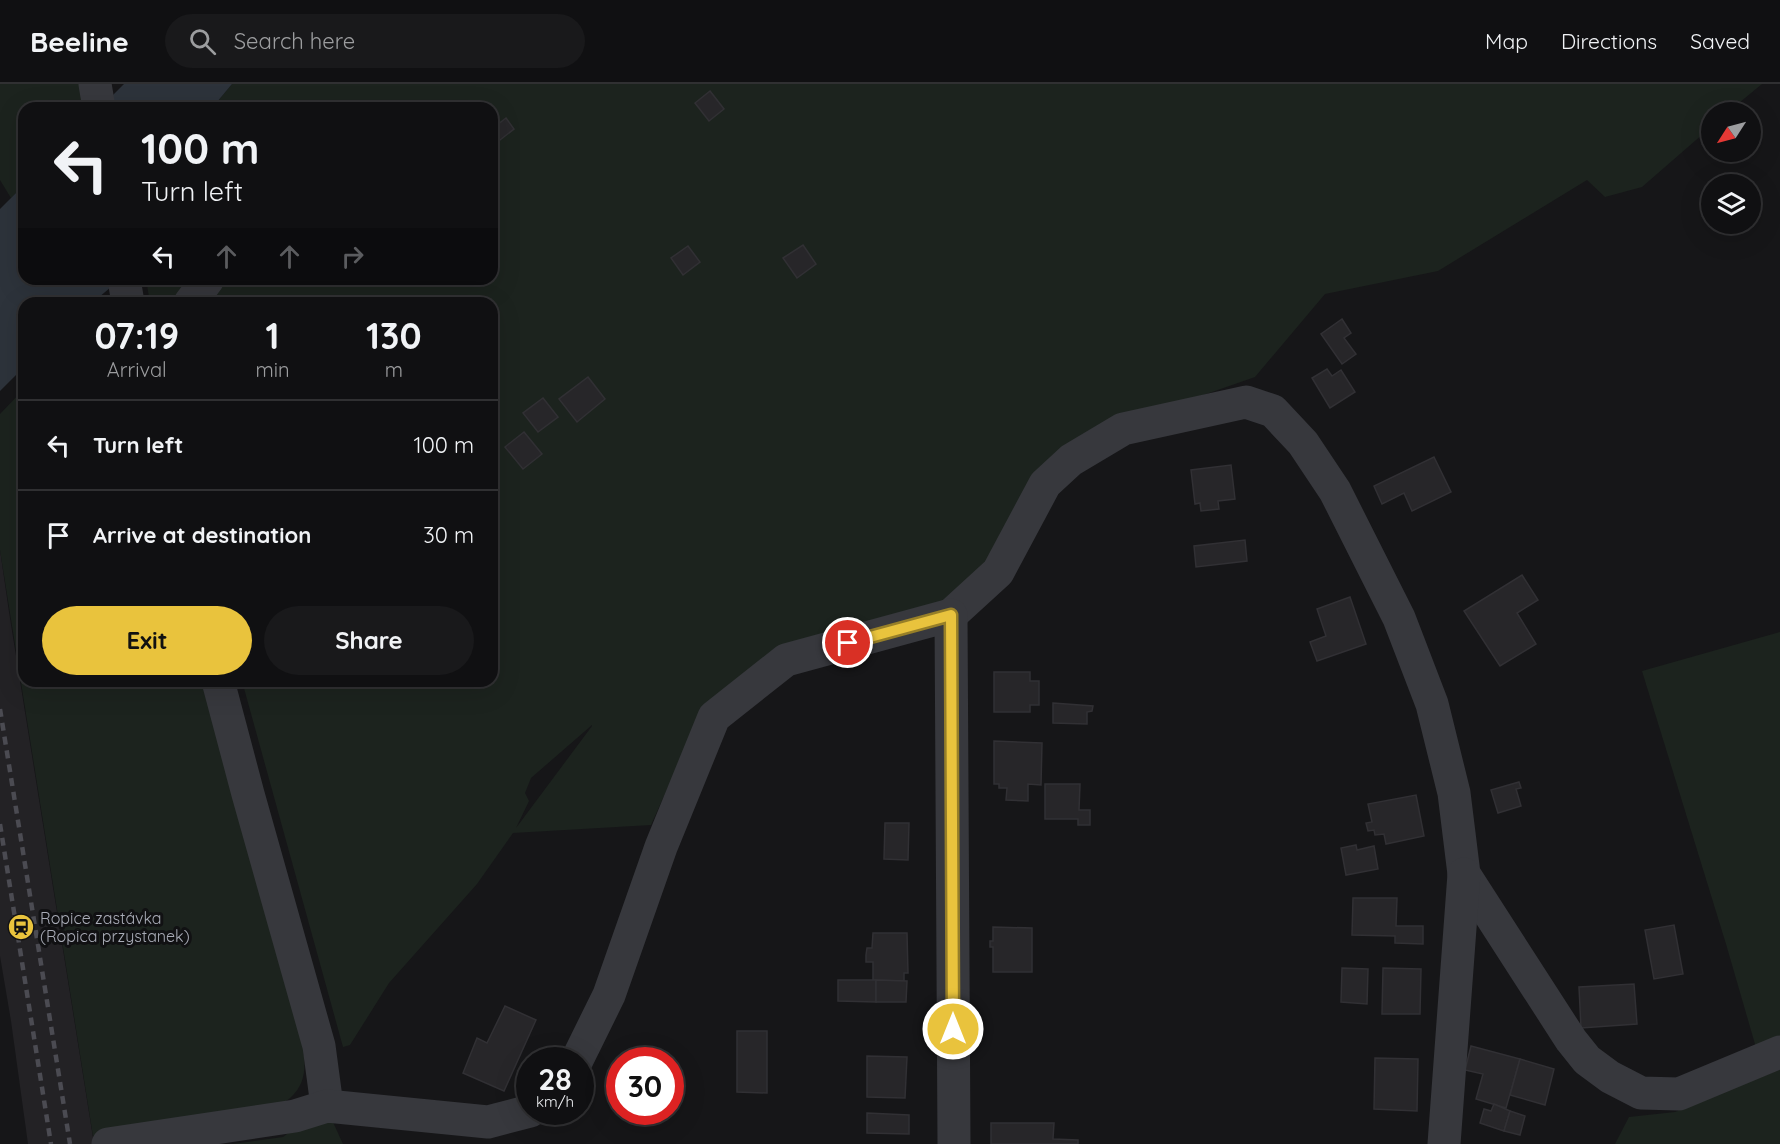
<!DOCTYPE html>
<meta charset="utf-8">
<style>
body{margin:0;font-family:Quicksand,sans-serif;background:#19191b;color:#f1f3f6;height:100vh;display:flex;flex-direction:column;font-size:22px;white-space:nowrap}
*{box-sizing:border-box;margin:0}
p{font-size:20px;color:#9c9d9f}
.icon{flex:none;width:33px;height:33px;fill:none;stroke:currentColor;stroke-width:2;stroke-linecap:round;stroke-linejoin:round}
.map{position:relative;flex:1;overflow:hidden}
.sheet{position:absolute;left:18px;top:213px;width:480px;height:390px;display:flex;flex-direction:column;background:#101012;border-radius:18px;box-shadow:0 6px 24px #0002,0 0 0 2px #303032}
.sheet>*{flex:none}
.top-card{position:absolute;left:18px;top:18px;width:480px;height:183px;border-radius:18px;box-shadow:0 6px 24px #0002,0 0 0 2px #303032;background:#101012;color:#f1f3f6;overflow:hidden}
.needle{width:39px;rotate:234deg}
.fabs{position:absolute;left:1701px;top:18px;display:grid;gap:12px}
.fabs a{display:grid;place-items:center;width:60px;height:60px;border-radius:50%;background:#101012;box-shadow:0 6px 24px #0002,0 0 0 2px #303032;font-size:30px}
.speed{position:absolute;left:516px;top:963px;display:flex;gap:12px;font-size:30px;font-weight:700;text-align:center}
.speed>*{display:grid;place-content:center;width:78px;height:78px;border-radius:50%;background:#101012;box-shadow:0 6px 24px #0002,0 0 0 2px #303032;line-height:1}
.speed small{font-size:15px;font-weight:400}
.speed .limit{border:9px solid #d22;background:#fff;color:#111}
.pin{position:absolute;display:grid;place-items:center;width:51px;height:51px;color:#fff;margin:-26px;border:3px solid #fff;border-radius:50%;box-shadow:0 2px 6px #0007}
.me{position:absolute;width:66px;margin:-33px;rotate:0deg;stroke-linejoin:round;filter:drop-shadow(0 0 4px #0008)}
.turn{display:flex;align-items:center;gap:21px;height:126px;padding:0 24px;font-size:27px}
.turn .icon{width:78px;height:78px;stroke-width:2.5}
.turn b{display:block;font-size:42px;line-height:51px}
.lanes{display:flex;align-items:center;height:57px;padding:0 24px;background:#0003;justify-content:center;gap:30px;direction:ltr}
.lanes .off{opacity:.35}
.eta{display:flex;justify-content:space-evenly;align-items:center;height:102px;text-align:center}
.eta b{font-size:36px;font-weight:700;line-height:42px}
.primary-button{display:flex;gap:12px;margin-top:auto;padding:12px 24px}
.primary-button a{flex:1;height:69px;border-radius:36px;background:#e9c33d;color:#111;font-size:24px;font-weight:700;line-height:69px;text-align:center}
.primary-button a+a{background:#19191b;color:#f1f3f6}
ul{padding:0;list-style:none}
li{display:flex;align-items:center;gap:18px;height:90px;padding:0 24px;border-top:2px solid #303032}
li div{flex:1}
li b{display:block;font-size:22px}
li em{font-style:normal}
header{display:flex;align-items:center;gap:36px;box-sizing:border-box;height:84px;padding:0 30px;background:#101012;border-bottom:2px solid #303032}
header strong{font-size:28px}
nav{display:flex;gap:33px;margin-inline-start:auto;font-size:21px}
.search{width:420px;height:54px;background:#19191b;display:flex;align-items:center;gap:15px;box-sizing:border-box;padding:0 21px;border-radius:33px;color:#9c9d9f;font-size:22px}
.map>svg:first-child{display:block}
</style>
<header>
<strong>Beeline</strong>
<div class="search"><svg class="icon" aria-label="search" viewBox="0 0 24 24"><circle cx="10" cy="10" r="6"/><path d="M15 15l6 6"/></svg>Search here</div>
<nav><a>Map</a><a>Directions</a><a>Saved</a></nav>
</header>
<div class="map">
<svg width="1780" height="1060" viewBox="0 0 1780 1060">
<rect width="100%" height="100%" fill="#161618"/>
<polygon fill="#232225" points="0,466 9,528 94,1060 28,1060 11,937 0,872"/>
<g fill="#1c231e" fill-rule="evenodd">
<polygon points="0,0 83,0 87,24 24,24 24,101 11,114 0,96"/>
<path d="M232 0H1762L1728 28H1712L1711 43 1642 103 1605 113 1587 96 1438 187 1325 210 1255 293 1126 338 1072 363 988 485 919 533 705 621 651 741 513 749 477 800 389 899 350 961 343 963 242 597H492V219H206L224 195H492V24H212ZM592 641V642L516 744 529 717 525 709 531 694Z"/>
<polygon points="146,195 194,195 177,219 150,219"/>
<path d="M24 305V597H207L298 940C303 965 313 994 290 1014 286 1018 278 1020 273 1023L93 1052 0 466V330Z"/>
<polygon points="1780,548 1780,957 1757,967 1726,860 1642,587"/>
<polygon points="1780,985 1780,1060 1615,1060 1629,1033 1675,1028"/>
<polygon points="332,1036 343,1060 233,1060 283,1053 295,1044"/>
</g>
<g fill="#2d333b">
<polygon points="124,0 232,0 212,24 100,24"/>
<polygon points="24,101 24,195 116,195 111,203 92,219 24,219 24,283 0,307 0,125"/>
</g>
<g fill="#272629" stroke="#313034" stroke-width="1.5">
<polygon points="710,7 724,25 709,37 695,19"/>
<polygon points="506,34 514,45 500,56 492,45"/>
<polygon points="803,161 816,180 797,194 783,174"/>
<polygon points="688,162 700,178 683,191 671,174"/>
<polygon points="1342,235 1351,249 1344,254 1356,270 1342,280 1321,250"/>
<polygon points="1327,285 1332,292 1341,286 1355,308 1330,324 1312,294"/>
<polygon points="588,293 605,315 577,338 559,315"/>
<polygon points="543,314 558,333 538,348 523,329"/>
<polygon points="524,348 542,370 523,385 505,363"/>
<polygon points="1434,373 1451,408 1412,427 1404,409 1382,420 1374,402"/>
<polygon points="1231,381 1235,415 1218,417 1219,425 1201,427 1200,419 1195,420 1191,386"/>
<polygon points="1245,456 1247,477 1196,483 1194,462"/>
<polygon points="1522,491 1538,516 1517,529 1536,560 1500,582 1464,527"/>
<polygon points="1350,513 1366,560 1317,577 1310,558 1326,552 1317,525"/>
<polygon points="994,588 1030,588 1030,597 1039,597 1039,621 1030,621 1030,628 994,628"/>
<polygon points="1053,619 1093,622 1092,627 1087,628 1087,640 1053,639"/>
<polygon points="994,657 1042,659 1041,701 1028,700 1028,717 1006,716 1007,704 999,704 999,700 994,700"/>
<polygon points="1519,698 1521,704 1516,705 1521,722 1498,729 1491,706"/>
<polygon points="1045,700 1080,700 1079,726 1090,726 1090,741 1078,741 1078,735 1045,735"/>
<polygon points="1416,711 1424,752 1386,760 1384,750 1375,751 1374,746 1368,747 1366,739 1372,738 1368,720"/>
<polygon points="885,739 909,739 908,776 884,775"/>
<polygon points="1356,761 1357,766 1374,762 1378,785 1346,791 1341,764"/>
<polygon points="1353,814 1397,814 1396,842 1423,842 1423,860 1395,859 1395,852 1352,851"/>
<polygon points="1674,841 1683,890 1654,895 1645,846"/>
<polygon points="993,843 1032,844 1032,888 993,888 993,863 990,863 990,857 993,857"/>
<polygon points="873,849 907,849 908,889 904,889 904,897 873,896 873,878 866,878 866,871 867,864 872,864"/>
<polygon points="1342,884 1368,885 1367,920 1341,918"/>
<polygon points="1383,884 1421,885 1420,930 1382,930"/>
<polygon points="838,896 876,896 876,918 838,917"/>
<polygon points="876,896 907,897 906,918 876,918"/>
<polygon points="1634,900 1637,940 1581,944 1579,903"/>
<polygon points="505,922 536,936 504,1007 463,989 477,954 487,959"/>
<polygon points="737,947 767,947 767,1009 737,1008"/>
<polygon points="1471,962 1520,975 1506,1024 1476,1015 1483,990 1465,986"/>
<polygon points="867,972 907,973 905,1014 867,1013"/>
<polygon points="1375,974 1418,975 1417,1027 1374,1025"/>
<polygon points="1520,975 1554,985 1545,1021 1510,1011"/>
<polygon points="1494,1020 1510,1027 1504,1047 1480,1039 1484,1025 1491,1027"/>
<polygon points="1510,1027 1525,1032 1520,1051 1504,1047"/>
<polygon points="867,1029 909,1031 909,1050 867,1049"/>
<polygon points="991,1039 1054,1039 1053,1055 1078,1056 1078,1060 991,1060"/>
</g>
<g fill="none" stroke-linecap="round" stroke-linejoin="round">
<g stroke="#37383d" stroke-width="33">
<polyline points="95,0 99,24"/>
<polyline points="124,195 128,219"/>
<polyline points="190,219 208,195"/>
<polyline points="951,531 998,488 1045,400 1071,376 1123,345 1246,318 1273,327 1303,359 1335,407 1399,534 1432,620 1454,709 1464,790 1571,956 1587,976 1610,993 1641,1009 1679,1010 1780,968"/>
<polyline points="218,597 248,710 319,962 327,1022"/>
<polyline points="577,976 609,911 661,763 714,633 786,576 951,531 954,1060"/>
<polyline points="108,1060 295,1032 327,1022 488,1038 530,1027"/>
<polyline points="1444,1060 1464,790"/>
</g>
<g stroke="#4b4b52" stroke-width="4.5" stroke-dasharray="8 6" stroke-linecap="butt">
<polyline points="0,625 70,1060"/>
<polyline points="0,740 51,1060"/>
</g>
</g>
<g fill="none" stroke-linecap="round" stroke-linejoin="round">
<g stroke="#977f28" stroke-width="15">
<polyline id="route" points="848,559 951,531 953,945"/>
</g>
<use href="#route" stroke="#e9c33d" stroke-width="10"/>
</g>
<defs>
<g id="station-disc" transform="scale(1.35)"><circle r="9.5" fill="#e9c33d" stroke="#111113"/><path d="M-3-6H3Q5-6 5-4V2Q5 4 3 4L4.5 6H3L1.5 4h-3L-3 6H-4.5L-3 4Q-5 4-5 2V-4Q-5-6-3-6ZM-3.5-4v3h7v-3ZM-3.5 1v1.5H-2V1ZM2 1v1.5H3.5V1Z" fill="#111"/></g>
</defs>
<g fill-rule="evenodd">
<use href="#station-disc" x="21" y="843"/>
</g>
<g text-anchor="middle" stroke-width="6" stroke-linejoin="round" paint-order="stroke">
<g font-size="16" fill="#a9acb7" stroke="#111113" text-anchor="start">
<text x="40" y="840">Ropice zastávka<tspan x="40" dy="18">(Ropica przystanek)</tspan></text>
</g>
</g>
</svg>
<div class="fabs">
<a><svg class="needle" viewBox="-14 -14 28 28"><path d="M0-13l5 13h-10z" fill="#e53935"/><path d="M0 13l5-13h-10z" fill="#9c9d9f"/></svg></a>
<a><svg class="icon" aria-label="layers" viewBox="0 0 24 24"><path d="M12 4l9 5-9 5-9-5zM3 14l9 5 9-5"/></svg></a>
</div>
<div class="speed"><div>28<small>km/h</small></div><div class="limit">30</div></div>
<div class="pin" style="left:848px;top:559px;background:#d93025"><svg class="icon" aria-label="arrive" viewBox="0 0 24 24"><path d="M6 21V4h12l-3 4 3 4H6"/></svg></div>
<svg class="me" style="left:953px;top:945px" viewBox="-20 -20 40 40"><circle r="17" fill="#e9c33d" stroke="#fff" stroke-width="3"/><path d="M0-11L8 9 0 5-8 9z" fill="#fff"/></svg>
<div class="top-card">
<div class="turn"><svg class="icon" aria-label="left" viewBox="0 0 24 24"><path d="M17 20v-9H6M10 6l-5 5 5 5"/></svg><div><b>100 m</b>Turn left</div></div>
<div class="lanes"><svg class="icon" aria-label="left" viewBox="0 0 24 24"><path d="M17 20v-9H6M10 6l-5 5 5 5"/></svg><svg class="icon off" aria-label="ahead" viewBox="0 0 24 24"><path d="M12 20V5M6 11l6-6 6 6"/></svg><svg class="icon off" aria-label="ahead" viewBox="0 0 24 24"><path d="M12 20V5M6 11l6-6 6 6"/></svg><svg class="icon off" aria-label="right" viewBox="0 0 24 24"><path d="M7 20v-9h11M14 6l5 5-5 5"/></svg></div>
</div>
<section class="sheet">
<div class="eta">
<div><b>07:19</b><p>Arrival</p></div>
<div><b>1</b><p>min</p></div>
<div><b>130</b><p>m</p></div>
</div>
<ul>
<li><svg class="icon" aria-label="left" viewBox="0 0 24 24"><path d="M17 20v-9H6M10 6l-5 5 5 5"/></svg><div><b>Turn left</b></div><em>100 m</em></li>
<li><svg class="icon" aria-label="arrive" viewBox="0 0 24 24"><path d="M6 21V4h12l-3 4 3 4H6"/></svg><div><b>Arrive at destination</b></div><em>30 m</em></li>
</ul>
<div class="primary-button"><a>Exit</a><a>Share</a></div>
</section>
</div>
